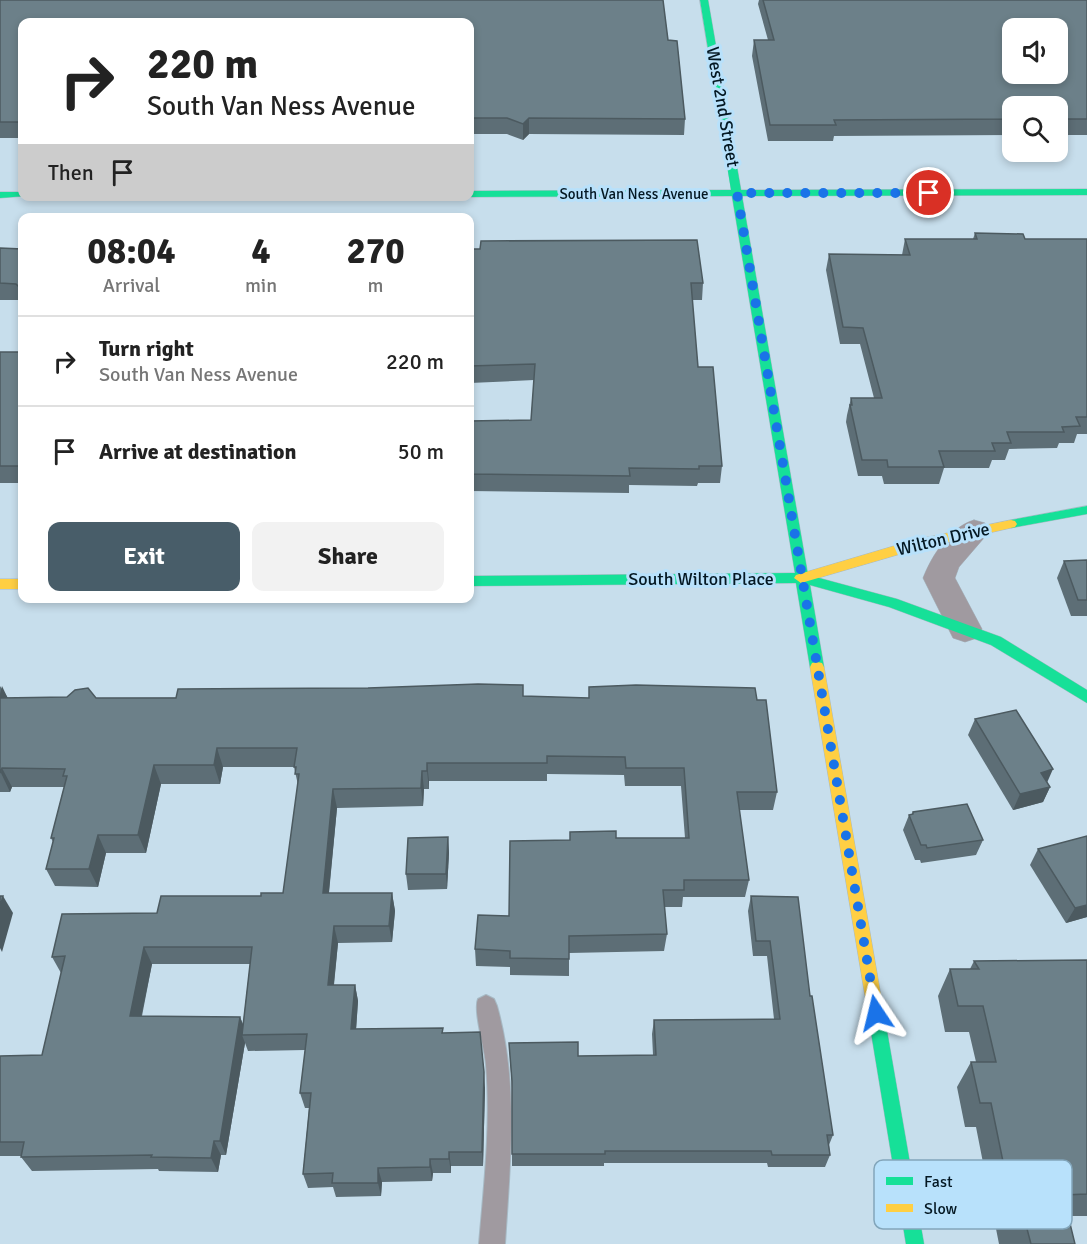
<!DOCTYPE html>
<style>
body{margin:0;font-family:Signika,sans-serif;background:#f2f2f2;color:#222;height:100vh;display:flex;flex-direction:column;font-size:22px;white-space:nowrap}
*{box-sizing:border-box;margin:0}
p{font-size:20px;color:#767676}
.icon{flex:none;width:33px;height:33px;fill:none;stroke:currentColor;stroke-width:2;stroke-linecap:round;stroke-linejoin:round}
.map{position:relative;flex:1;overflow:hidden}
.side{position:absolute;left:18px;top:213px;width:456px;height:390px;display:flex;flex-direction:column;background:#fff;border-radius:12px;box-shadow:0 3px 9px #0003}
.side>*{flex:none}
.banner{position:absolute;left:18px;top:18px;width:456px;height:183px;border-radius:12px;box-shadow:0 3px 9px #0003;background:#fff;color:#222;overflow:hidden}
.buttons{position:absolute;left:1002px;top:18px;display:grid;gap:12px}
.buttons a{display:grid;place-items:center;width:66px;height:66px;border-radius:12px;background:#fff;box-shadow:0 3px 9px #0003;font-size:30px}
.pin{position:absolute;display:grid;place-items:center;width:51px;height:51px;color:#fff;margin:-26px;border:3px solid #fff;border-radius:50%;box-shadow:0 2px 6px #0007}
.me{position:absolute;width:66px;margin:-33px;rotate:350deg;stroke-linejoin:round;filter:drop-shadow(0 0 4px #0008)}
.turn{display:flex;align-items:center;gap:21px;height:126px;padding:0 30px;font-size:27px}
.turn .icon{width:78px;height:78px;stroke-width:2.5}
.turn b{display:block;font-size:42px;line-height:51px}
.then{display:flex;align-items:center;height:57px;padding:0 30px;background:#0003;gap:12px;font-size:22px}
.eta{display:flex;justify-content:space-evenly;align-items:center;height:102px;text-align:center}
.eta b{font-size:36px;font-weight:700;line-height:42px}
.button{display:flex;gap:12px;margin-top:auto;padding:12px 30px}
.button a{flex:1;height:69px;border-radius:12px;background:#485d69;color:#fff;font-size:24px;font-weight:700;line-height:69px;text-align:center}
.button a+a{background:#f2f2f2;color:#222}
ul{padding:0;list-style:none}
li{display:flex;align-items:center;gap:18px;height:90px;padding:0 30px;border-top:2px solid #e0e0e0}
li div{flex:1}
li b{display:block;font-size:22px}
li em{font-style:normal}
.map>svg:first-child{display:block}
</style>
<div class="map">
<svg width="1087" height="1244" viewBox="0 0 1087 1244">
<rect width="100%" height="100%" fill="#c7deec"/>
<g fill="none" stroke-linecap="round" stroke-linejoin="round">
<g stroke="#a7bac5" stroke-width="2">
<path id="lane" d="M486 995 494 999 497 1006C519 1084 510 1164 505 1244H479C484 1185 491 1125 486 1065 485 1049 473 1011 478 999Z"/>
</g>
<g stroke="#a7bac5" stroke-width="1">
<path id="street" d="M974 520 985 523 990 531 959 567 955 578 982 629 977 638 965 642 953 638 923 578C932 555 950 527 974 520Z"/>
</g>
<g stroke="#a7bac5" stroke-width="1">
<g id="fast">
<polygon points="700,0 708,0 741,190 1087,189 1087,195 742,196 808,575 897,599 1001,637 1087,690 1087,703 991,645 889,607 810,585 824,667 822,671 812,671 810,667 796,583 470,586 470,576 795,573 732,196 470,197 468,196 470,191 731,190"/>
<polygon points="0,192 22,192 22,196 26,196 0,198"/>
<polygon points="1087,506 1087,514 1011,528 1005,524 1011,520"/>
<polygon points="874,994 880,996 882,1002 924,1244 906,1244 866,1002 868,996"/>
</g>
</g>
<g stroke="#a7bac5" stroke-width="1">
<g id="slow">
<polygon points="1011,520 1015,521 1017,524 1015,527 914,550 801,583 794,578 796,575 914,540"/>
<rect x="0" y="579" width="22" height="10"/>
<polygon points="817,662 822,663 824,667 882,1002 880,1008 874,1010 868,1008 866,1002 810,667 812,663"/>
</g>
</g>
<use href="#lane" fill="#a09aa0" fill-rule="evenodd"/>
<use href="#street" fill="#a09aa0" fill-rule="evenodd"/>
<use href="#fast" fill="#16e098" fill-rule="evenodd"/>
<use href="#slow" fill="#ffcf43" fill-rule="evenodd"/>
</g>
<g fill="#5d6e76" fill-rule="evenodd">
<polygon points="0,0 663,0 668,40 677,41 685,119 684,135 529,134 523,140 507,134 470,134 470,22 22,22 22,138 0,138"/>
<polygon points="759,0 1087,0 1087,135 1058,135 1058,106 1012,106 1012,135 834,136 833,141 768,141 752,56 754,40 768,40 758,4"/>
<polygon points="975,233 1025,239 1087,239 1087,434 1077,434 1074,443 1059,443 1057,448 1009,449 1005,460 992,460 989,468 944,468 939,484 884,484 882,476 858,476 846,422 847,415 851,398 874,398 860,344 840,344 826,270 829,254 902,255 905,239 973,239"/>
<polygon points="0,248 22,249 22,300 0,300"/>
<polygon points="470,249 703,283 702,300 692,300 698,367 722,466 720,483 698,483 697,486 629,485 629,493 470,491 470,421 531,420 534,380 470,383"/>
<rect x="0" y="352" width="22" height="131"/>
<polygon points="1087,560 1087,616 1071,616 1057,578 1064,561"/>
<path d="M0 686 8 698H96L523 696 589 698V687L757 700 777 792 773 810H739L749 880 745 897H683L682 907H664L667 934 664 951 569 953V976L510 975V967L476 966 475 949 509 916 570 840V832L616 838H685L681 786H625L624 775 547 774V781H429V789H424L423 806 337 808 329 893H392L395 911 392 942 338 943 334 985H355L358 1001 356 1029 443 1028V1033L485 1088 483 1166H451V1173H433L432 1181 382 1182 381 1196 336 1197 333 1187 308 1188 303 1174 309 1108H305L300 1093 305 1050 248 1051 245 1043 226 1155H221L218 1172 159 1171 158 1169 32 1171 21 1157V1156H0V1056L42 1055 61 973 52 957 157 913 283 893 298 785 294 767H223L220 784H161L146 853H106L98 887 55 886 46 869 53 842 51 838 64 787H12L10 792H0ZM152 964H250L243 1024 240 1017 142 1016Z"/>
<polygon points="975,719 1047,782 1050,787 1043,802 1013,810 968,735"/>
<polygon points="913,812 983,840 976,855 921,863 920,860 915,860 903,830 909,815 912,814"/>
<polygon points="448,837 449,853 447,889 408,890 406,874"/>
<polygon points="1038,849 1087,917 1066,923 1030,865"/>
<polygon points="751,896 810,996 833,1135 829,1145 830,1155 825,1167 768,1167 767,1163 604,1163 604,1166 512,1166 512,1088 509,1043 578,1056 653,1055 652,1034 654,1020 774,1019 767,956 753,956 748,911"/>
<polygon points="1087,960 1087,1216 1068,1216 1075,1244 999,1244 976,1127 965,1127 957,1087 971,1062 976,1062 969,1032 945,1032 938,996 950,969 970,969 974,961"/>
</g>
<g fill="#4c5a60">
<polygon points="529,118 529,134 523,140 523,124"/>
<polygon points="2,686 11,705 0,700 0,694"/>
<polygon points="217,748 223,767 220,784 214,765"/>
<polygon points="427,763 429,781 429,789 427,771"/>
<polygon points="154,765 161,784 146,853 138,835"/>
<polygon points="2,768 12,787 10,792 1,773"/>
<polygon points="1053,769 1046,785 1041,773"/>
<polygon points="422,771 424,789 423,806 421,788"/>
<polygon points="1050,787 1043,802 1013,810 1020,794"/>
<polygon points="333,789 337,808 327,911 323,893"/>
<polygon points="98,835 106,853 98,887 89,869"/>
<polygon points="448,837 449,853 447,889 446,874"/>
<polygon points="392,893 395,911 392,942 389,926"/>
<polygon points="3,896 13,913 2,952 0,948 0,907"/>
<polygon points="1087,905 1087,917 1066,923 1075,908"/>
<polygon points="334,926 338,943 332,1001 328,985"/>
<polygon points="144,947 152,964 138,1032 130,1016"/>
<polygon points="355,985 358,1001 355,1045 351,1029"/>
<polygon points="240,1017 246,1033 242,1035 245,1043 226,1155 220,1141"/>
<polygon points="484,1072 485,1088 483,1166 482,1152"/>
<polygon points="214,1141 221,1155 218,1172 211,1158"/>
<polygon points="449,1152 451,1166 451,1173 449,1159"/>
<polygon points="430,1159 433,1173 432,1181 430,1167"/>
<polygon points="378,1168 382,1182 381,1196 378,1183"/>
</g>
<g fill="#6c8089" stroke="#4c5a60" stroke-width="1.5" fill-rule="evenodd">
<polygon points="0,0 663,0 668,40 677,41 685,119 529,118 523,124 507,118 470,118 470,22 22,22 22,122 0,122"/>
<path d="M763 0H1087V119H1058V106H1012V119L834 120 836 125H770L754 40H774ZM1012 28H1058V74H1012Z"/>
<polygon points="975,233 1023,234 1025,239 1087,239 1087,417 1076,417 1080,426 1062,427 1064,432 1007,432 1011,443 992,443 995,451 939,451 944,467 888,467 887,460 862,460 850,405 852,405 851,398 882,398 863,328 843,327 829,254 910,255 905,239 977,239"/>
<polygon points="697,240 703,283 691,283 698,367 713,367 722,466 699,466 699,469 629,468 630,476 470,474 470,421 531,420 535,364 470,366 470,249 480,249 481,241"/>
<polygon points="0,248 22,249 22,290 16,284 0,283"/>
<rect x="0" y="352" width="22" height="114"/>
<polygon points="1087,560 1087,600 1078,600 1064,561"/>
<polygon points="478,684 523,685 523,696 589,698 589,687 636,685 755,688 757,700 766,700 777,792 737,792 749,880 684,880 684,890 663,890 667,934 569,936 569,959 510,958 510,951 475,949 478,915 509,916 510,841 570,840 570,832 616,831 616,838 689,838 684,768 626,768 625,757 547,756 547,763 427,763 427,771 422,771 421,788 333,789 323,893 392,893 389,926 334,926 328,985 355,985 351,1029 443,1028 442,1033 480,1032 484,1072 482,1152 449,1152 449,1159 430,1159 430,1167 378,1168 378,1183 332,1183 333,1173 303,1174 311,1093 300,1093 307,1034 242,1035 252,947 144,947 130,1016 240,1017 220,1141 214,1141 211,1158 151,1157 152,1155 21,1157 24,1142 0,1142 0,1056 42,1055 65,956 52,957 62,914 157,913 161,896 261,896 261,893 283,893 299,774 295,774 296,767 294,767 297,748 217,748 214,765 154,765 138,835 98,835 89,869 46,869 54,838 51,838 67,776 63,776 65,769 2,768 0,773 0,698 67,697 75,690 88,688 96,698 176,698 178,689 368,688"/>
<polygon points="1016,710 1053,769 1041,773 1050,787 1020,794 975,719"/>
<polygon points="967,804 983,840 927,848 926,845 921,845 909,815 913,814 913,812"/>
<polygon points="1087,836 1087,905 1075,908 1038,849"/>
<polygon points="448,837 446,874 406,874 408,838"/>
<polygon points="0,896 3,896 0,907"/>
<polygon points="751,896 798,897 810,996 812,996 833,1135 827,1135 830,1155 772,1155 771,1151 605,1151 605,1154 512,1154 512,1081 509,1043 578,1042 578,1056 656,1055 654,1020 780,1019 770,941 756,941"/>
<polygon points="1087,960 1087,1194 1063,1195 1075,1244 1031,1244 1026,1225 1016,1225 991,1103 980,1103 971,1062 996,1062 983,1006 958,1006 950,969 979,969 974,961"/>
</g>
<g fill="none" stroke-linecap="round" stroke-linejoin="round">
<polyline stroke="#1a73e8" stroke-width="10" stroke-dasharray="0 18" points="876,1013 737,193 929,193"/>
</g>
<g text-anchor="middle" stroke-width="6" stroke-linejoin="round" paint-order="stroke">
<g font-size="15" fill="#041823" stroke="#b8e1fb">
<text x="634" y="199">South Van Ness Avenue</text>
</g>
<g font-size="18" fill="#041823" stroke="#b8e1fb">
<text transform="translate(723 107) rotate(80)" y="6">West 2nd Street</text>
<text transform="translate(943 539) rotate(-13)" y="6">Wilton Drive</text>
<text x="701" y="585">South Wilton Place</text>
</g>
</g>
<rect x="874" y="1160" width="198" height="69" rx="9" fill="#b8e1fb" stroke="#82a5ba" stroke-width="1.5"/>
<rect x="886" y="1177" width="27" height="8" fill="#16e098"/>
<rect x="886" y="1204" width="27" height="8" fill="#ffcf43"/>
<g font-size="16" fill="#041823">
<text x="924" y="1187">Fast</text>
<text x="924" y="1214">Slow</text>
</g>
</svg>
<div class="buttons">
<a><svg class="icon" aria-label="sound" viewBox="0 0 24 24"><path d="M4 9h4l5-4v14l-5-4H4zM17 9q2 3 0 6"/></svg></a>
<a><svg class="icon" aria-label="search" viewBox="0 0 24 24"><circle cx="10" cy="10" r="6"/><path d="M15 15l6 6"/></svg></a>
</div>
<div class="pin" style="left:929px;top:193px;background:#d93025"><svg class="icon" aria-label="arrive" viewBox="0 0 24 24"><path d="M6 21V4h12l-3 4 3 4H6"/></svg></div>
<svg class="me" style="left:876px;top:1013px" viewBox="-20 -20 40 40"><path d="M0-17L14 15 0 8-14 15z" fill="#1a73e8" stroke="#fff" stroke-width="4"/></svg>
<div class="banner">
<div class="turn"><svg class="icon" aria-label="right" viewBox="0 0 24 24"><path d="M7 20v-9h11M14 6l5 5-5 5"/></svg><div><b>220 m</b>South Van Ness Avenue</div></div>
<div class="then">Then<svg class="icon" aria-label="arrive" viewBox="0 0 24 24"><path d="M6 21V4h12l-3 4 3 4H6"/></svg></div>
</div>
<section class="side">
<div class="eta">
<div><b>08:04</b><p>Arrival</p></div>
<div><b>4</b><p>min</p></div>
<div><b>270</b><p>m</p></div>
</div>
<ul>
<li><svg class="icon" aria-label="right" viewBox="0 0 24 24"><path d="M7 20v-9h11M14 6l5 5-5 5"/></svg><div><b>Turn right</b><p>South Van Ness Avenue</p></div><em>220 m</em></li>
<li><svg class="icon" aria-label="arrive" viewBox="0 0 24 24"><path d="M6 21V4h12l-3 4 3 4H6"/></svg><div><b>Arrive at destination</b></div><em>50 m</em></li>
</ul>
<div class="button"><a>Exit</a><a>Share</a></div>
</section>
</div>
